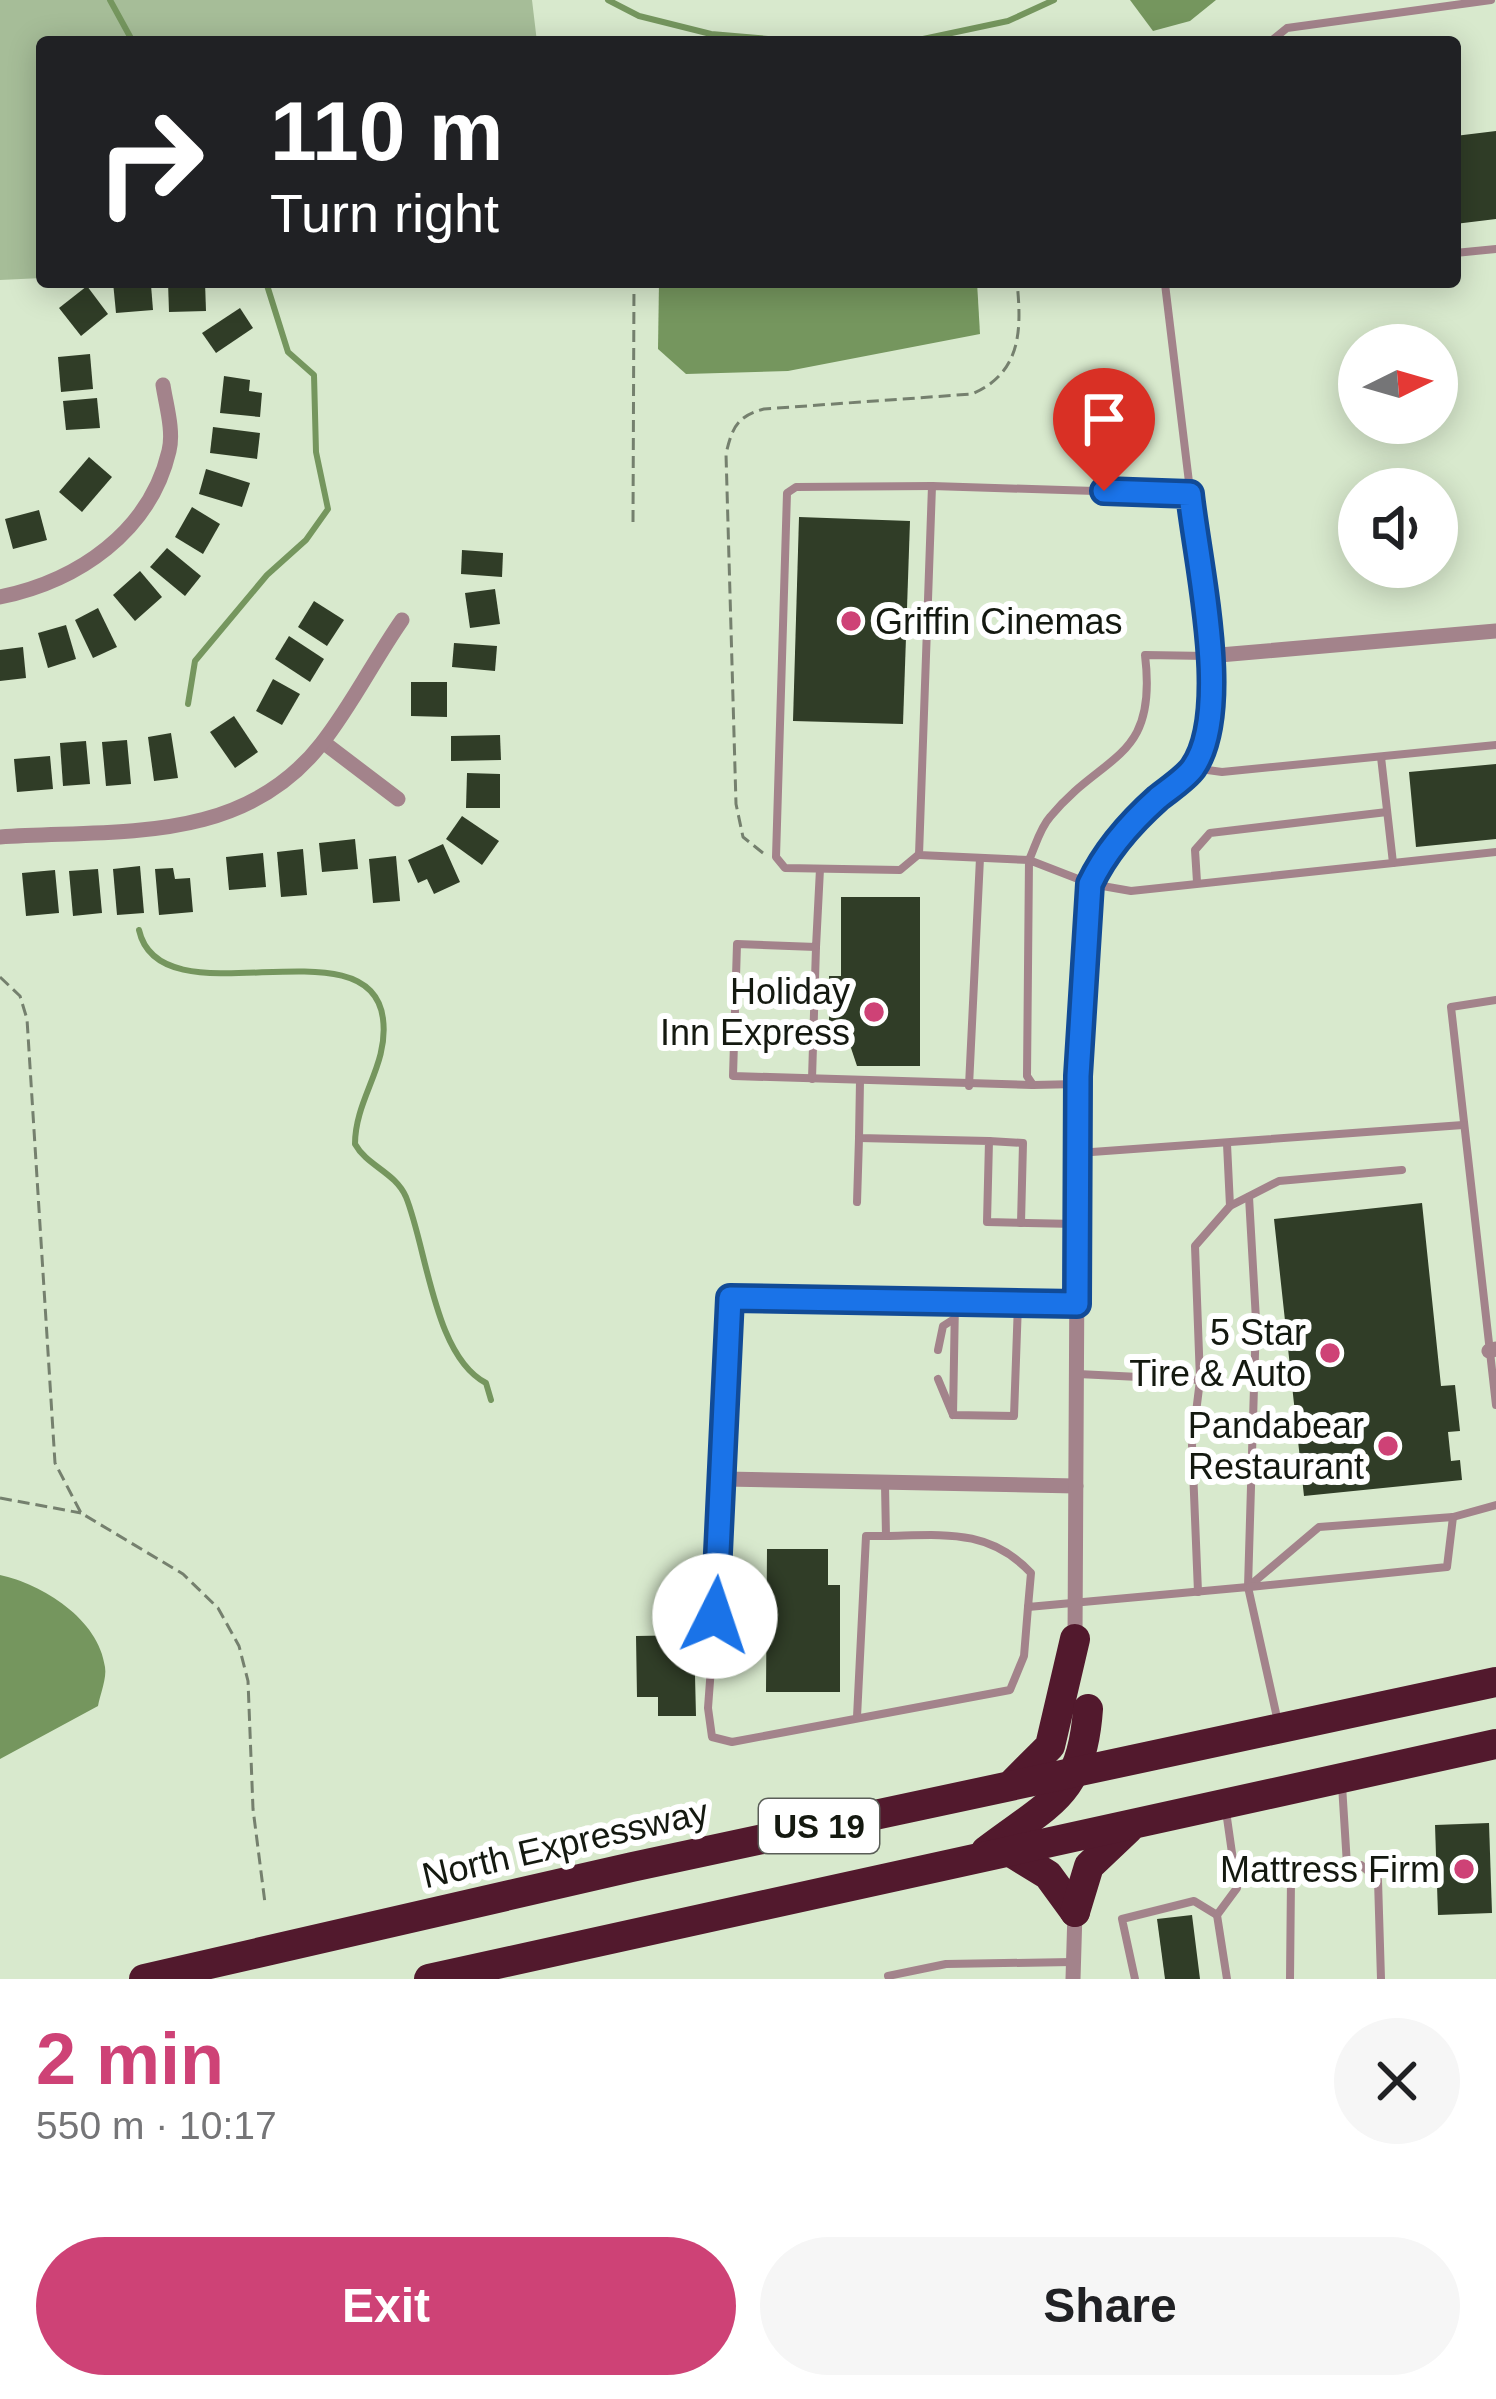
<!DOCTYPE html>
<meta charset="utf-8">
<style>
body{margin:0;font-family:Helvetica,sans-serif;background:#f6f6f6;color:#202124;height:100vh;display:flex;flex-direction:column;font-size:45px;white-space:nowrap}
*{box-sizing:border-box;margin:0}
p{font-size:39px;color:#757577}
.icon{flex:none;width:66px;height:66px;fill:none;stroke:currentColor;stroke-width:2;stroke-linecap:round;stroke-linejoin:round}
.map{position:relative;height:1979px;overflow:hidden}
.panel{display:flex;flex-direction:column;background:#fff;flex:1}
.panel>*{flex:none}
.guide{position:absolute;left:36px;top:36px;width:1425px;height:252px;border-radius:12px;box-shadow:0 6px 30px #0003;background:#202124;color:#fff;overflow:hidden}
.needle{width:78px;rotate:85deg}
.fabs{position:absolute;left:1338px;top:324px;display:grid;gap:24px}
.fabs a{display:grid;place-items:center;width:120px;height:120px;border-radius:50%;background:#fff;box-shadow:0 6px 30px #0003;font-size:60px}
.pin{position:absolute;display:grid;place-items:center;width:102px;height:102px;color:#fff;margin:-123px -51px;border-radius:50% 50% 50% 0;rotate:-45deg;box-shadow:0 0 12px #0007}
.pin .icon{rotate:45deg}
.me{position:absolute;width:132px;margin:-66px;rotate:4deg;stroke-linejoin:round;filter:drop-shadow(0 0 9px #0008)}
.turn{display:flex;align-items:center;gap:42px;height:252px;padding:0 36px;font-size:54px}
.turn .icon{width:156px;height:156px;stroke-width:2.5}
.turn b{display:block;font-size:84px;line-height:102px}
.round{display:grid;place-items:center;flex:none;width:126px;height:126px;border-radius:63px;background:#f6f6f6}
.headline{display:flex;align-items:center;justify-content:space-between;height:204px;padding:0 36px}
h1{font-size:72px;font-weight:600;line-height:90px;color:#ce4276}
.action{display:flex;gap:24px;margin-top:auto;padding:24px 36px}
.action a{flex:1;height:138px;border-radius:72px;background:#ce4276;color:#fff;font-size:48px;font-weight:600;line-height:138px;text-align:center}
.action a+a{background:#f6f6f6;color:#202124}
.map>svg:first-child{display:block}
</style>
<div class="map">
<svg width="1496" height="1979" viewBox="0 0 1496 1979">
<rect width="100%" height="100%" fill="#d8e9cd"/>
<polygon fill="#a6bd98" points="0,0 532,0 537,42 42,42 42,278 0,280"/>
<g fill="#75965e">
<polygon points="1130,0 1216,0 1190,21 1153,31"/>
<polygon points="659,282 977,282 980,334 788,371 686,374 658,349"/>
<path d="M0 1575C42 1584 99 1619 105 1667 107 1678 100 1695 98 1706L0 1759Z"/>
</g>
<g fill="none" stroke-linecap="round" stroke-linejoin="round">
<g stroke="#75965e" stroke-width="6">
<polyline points="110,0 133,42"/>
<polyline points="608,0 639,16 711,34 804,42"/>
<polyline points="909,42 1008,21 1054,0"/>
<polyline points="188,704 195,661 267,575 306,540 328,509 316,452 314,375 288,352 266,282"/>
<path d="M139 930C160 1025 371 918 383 1019 389 1065 355 1099 355 1144 367 1166 395 1172 406 1197 427 1249 434 1356 486 1383L491 1400"/>
</g>
</g>
<g fill="#303d27">
<polygon points="1496,131 1496,219 1455,224 1455,136"/>
<polygon points="113,282 151,285 153,310 116,313"/>
<polygon points="168,282 205,282 206,311 169,312"/>
<polygon points="87,286 108,314 81,336 59,308"/>
<polygon points="240,308 253,328 216,353 202,333"/>
<polygon points="90,354 93,389 61,392 58,357"/>
<polygon points="224,376 250,380 249,391 262,393 260,417 220,413"/>
<polygon points="97,398 100,428 66,430 63,401"/>
<polygon points="213,427 260,433 257,459 210,453"/>
<polygon points="89,457 112,477 82,512 59,492"/>
<polygon points="206,469 250,483 242,507 199,494"/>
<polygon points="192,507 220,524 203,554 175,537"/>
<polygon points="39,510 47,540 13,549 5,519"/>
<polygon points="799,517 910,521 903,724 793,721"/>
<polygon points="167,548 201,576 185,596 150,567"/>
<polygon points="462,550 503,553 502,577 461,574"/>
<polygon points="140,571 162,597 135,621 113,595"/>
<polygon points="495,589 500,624 470,628 465,593"/>
<polygon points="314,601 344,620 327,646 298,627"/>
<polygon points="98,608 117,647 93,658 75,620"/>
<polygon points="66,625 76,659 48,668 38,633"/>
<polygon points="289,636 324,659 310,682 275,659"/>
<polygon points="454,643 497,646 495,671 452,667"/>
<polygon points="23,647 26,678 0,681 0,650"/>
<polygon points="273,679 300,694 282,725 256,711"/>
<polygon points="411,682 447,682 447,717 411,716"/>
<polygon points="234,716 258,752 235,768 210,732"/>
<polygon points="171,733 178,778 154,781 148,737"/>
<polygon points="500,735 501,760 451,761 451,736"/>
<polygon points="127,740 131,784 106,786 102,742"/>
<polygon points="86,741 90,784 63,786 60,743"/>
<polygon points="50,756 53,789 17,792 14,759"/>
<polygon points="1496,764 1496,839 1416,847 1409,772"/>
<polygon points="467,773 500,774 500,808 466,808"/>
<polygon points="462,816 499,841 482,865 446,839"/>
<polygon points="355,839 358,869 322,872 319,843"/>
<polygon points="443,844 460,882 434,894 427,879 418,883 408,860"/>
<polygon points="303,849 307,895 281,897 277,852"/>
<polygon points="263,853 266,887 229,890 226,857"/>
<polygon points="396,856 400,901 373,903 369,859"/>
<polygon points="140,866 144,913 117,915 113,869"/>
<polygon points="173,868 175,879 190,878 193,912 159,915 155,869"/>
<polygon points="98,869 102,913 73,916 69,871"/>
<polygon points="55,870 59,913 26,916 22,873"/>
<polygon points="841,897 920,897 920,1066 857,1066 851,1048 829,1048 829,976 841,976"/>
<polygon points="1422,1203 1441,1386 1455,1385 1460,1431 1448,1432 1451,1461 1460,1460 1462,1480 1304,1496 1274,1219"/>
<polygon points="767,1549 828,1549 828,1585 840,1585 840,1692 766,1692"/>
<polygon points="694,1635 696,1716 658,1716 658,1697 637,1697 636,1636"/>
<polygon points="1489,1823 1492,1913 1438,1915 1435,1825"/>
<polygon points="1192,1915 1200,1979 1165,1979 1157,1919"/>
</g>
<g fill="none" stroke-linecap="round" stroke-linejoin="round">
<g stroke="#75806e" stroke-width="3" stroke-dasharray="12 6" stroke-linecap="butt">
<polyline points="633,522 634,282"/>
<path d="M763 853 743 837 736 804 726 454C732 428 737 416 764 409L972 394C1021 373 1022 331 1017 282"/>
<polyline points="0,977 20,996 27,1019 55,1463 81,1513 183,1574 218,1608 239,1646 248,1681 253,1809 265,1903"/>
<polyline points="0,1498 81,1513"/>
</g>
<g stroke="#a3838b" stroke-width="8">
<polyline points="1270,42 1287,28 1491,0"/>
<polyline points="1455,253 1496,249"/>
<path d="M1183 282 1165 284 1204 606 1208 656 1145 655C1158 762 1103 752 1050 817 1040 828 1035 847 1029 860L919 855 932 486 1190 494"/>
<polyline points="1193,768 1222,772 1496,745"/>
<polyline points="918,855 900,870 785,868 776,857 787,493 796,487 932,486"/>
<polyline points="1393,863 1496,852"/>
<polyline points="820,869 816,947 737,944 733,1076 1032,1085"/>
<polyline points="1197,882 1195,850 1210,833 1387,812"/>
<polyline points="1496,1000 1451,1007 1496,1405"/>
<polyline points="812,1079 816,947"/>
<polyline points="860,1081 859,1138 989,1141 987,1222 1076,1224"/>
<polyline points="1078,1084 1033,1085 1027,1076 1029,860 1091,884 1131,891 1393,863 1381,757"/>
<polyline points="969,1086 980,858"/>
<polyline points="989,1141 1023,1143 1021,1223"/>
<polyline points="1078,1153 1463,1125"/>
<polyline points="857,1202 859,1138"/>
<polyline points="1230,1206 1279,1181 1402,1170"/>
<polyline points="955,1302 953,1415 1014,1416 1018,1303"/>
<polyline points="938,1350 943,1326 954,1319"/>
<polyline points="1078,1374 1200,1380 1195,1246 1230,1206 1227,1144"/>
<polyline points="938,1379 953,1415"/>
<path d="M885 1485 886 1536C943 1535 989 1528 1031 1573L1028 1607 1248 1587 1278 1722"/>
<polyline points="1248,1587 1256,1320 1249,1197"/>
<polyline points="1248,1587 1319,1527 1453,1517 1496,1505"/>
<polyline points="1250,1587 1447,1567 1453,1517"/>
<polyline points="1198,1592 1192,1445 1200,1380"/>
<polyline points="1028,1607 1024,1656 1010,1690 732,1742 712,1737 708,1708 725,1479 730,1298 1074,1304"/>
<polyline points="857,1717 866,1536 886,1536"/>
<polyline points="1342,1785 1347,1865"/>
<polyline points="1226,1811 1237,1888 1217,1915 1227,1979"/>
<polyline points="888,1976 946,1964 1072,1962"/>
<polyline points="1135,1979 1122,1919 1194,1901 1217,1915"/>
<polyline points="1290,1979 1291,1879 1311,1866 1361,1865 1378,1880 1381,1979"/>
</g>
<g stroke="#a3838b" stroke-width="15">
<path d="M0 597C78 581 150 532 169 451 174 431 166 405 163 385"/>
<polyline points="323,742 398,799"/>
<path d="M0 837C117 829 242 846 322 743 352 705 374 660 402 620"/>
<polyline points="1489,1351 1496,1349"/>
<polyline points="725,1479 1076,1486"/>
<path d="M1075 1639 1078 1076 1091 884C1118 823 1194 789 1207 730 1213 708 1209 679 1208 656L1496 631"/>
<polyline points="1073,1979 1075,1912"/>
</g>
<g stroke="#52192d" stroke-width="30">
<polyline points="1014,1782 1050,1746 1075,1639"/>
<path d="M986 1851C1050 1802 1082 1796 1088 1709"/>
<polyline points="1009,1851 1048,1875 1075,1912"/>
<polyline points="1075,1912 1089,1866 1128,1829"/>
<polyline points="144,1979 632,1867 1496,1682"/>
<polyline points="429,1979 1496,1744"/>
</g>
</g>
<g fill="none" stroke-linecap="round" stroke-linejoin="round">
<g stroke="#114b97" stroke-width="30">
<path id="route" d="M715 1616 730 1298 1077 1304 1078 1076 1090 884C1106 850 1130 823 1158 798 1169 789 1185 779 1193 768 1233 711 1197 562 1190 494L1104 491"/>
</g>
<use href="#route" stroke="#1a73e8" stroke-width="21"/>
</g>
<g fill="#ce4276" stroke="#fff" stroke-width="4.5">
<circle cx="851" cy="621" r="12"/>
<circle cx="874" cy="1012" r="12"/>
<circle cx="1330" cy="1353" r="12"/>
<circle cx="1388" cy="1446" r="12"/>
<circle cx="1464" cy="1869" r="12"/>
</g>
<g text-anchor="middle" stroke-width="12" stroke-linejoin="round" paint-order="stroke">
<rect fill="#fff" stroke="#5a5e58" stroke-width="3" x="759" y="1799" width="120" height="54" rx="9"/>
<g font-size="33" font-weight="bold" fill="#141910">
<text x="819" y="1838">US 19</text>
</g>
<g font-size="36" fill="#141910" stroke="#fff" text-anchor="end">
<text x="875" y="634" text-anchor="start">Griffin Cinemas</text>
<text x="850" y="1004">Holiday<tspan x="850" dy="41">Inn Express</tspan></text>
<text x="1306" y="1345">5 Star<tspan x="1306" dy="41">Tire &amp; Auto</tspan></text>
<text x="1364" y="1438">Pandabear<tspan x="1364" dy="41">Restaurant</tspan></text>
<text x="1440" y="1882">Mattress Firm</text>
</g>
<g font-size="36" fill="#141910" stroke="#fff">
<text transform="translate(565 1843) rotate(-13)" y="13">North Expressway</text>
</g>
</g>
</svg>
<div class="fabs">
<a><svg class="needle" viewBox="-14 -14 28 28"><path d="M0-13l5 13h-10z" fill="#e53935"/><path d="M0 13l5-13h-10z" fill="#757577"/></svg></a>
<a><svg class="icon" aria-label="sound" viewBox="0 0 24 24"><path d="M4 9h4l5-4v14l-5-4H4zM17 9q2 3 0 6"/></svg></a>
</div>
<div class="pin" style="left:1104px;top:491px;background:#d93025"><svg class="icon" aria-label="arrive" viewBox="0 0 24 24"><path d="M6 21V4h12l-3 4 3 4H6"/></svg></div>
<svg class="me" style="left:715px;top:1616px" viewBox="-20 -20 40 40"><circle r="19" fill="#fff"/><path d="M0-13L10 11 0 6-10 11z" fill="#1a73e8"/></svg>
<div class="guide">
<div class="turn"><svg class="icon" aria-label="right" viewBox="0 0 24 24"><path d="M7 20v-9h11M14 6l5 5-5 5"/></svg><div><b>110 m</b>Turn right</div></div>
</div>
</div>
<section class="panel">
<div class="headline"><div><h1>2 min</h1><p>550 m · 10:17</p></div><a class="round"><svg class="icon" aria-label="close" viewBox="0 0 24 24"><path d="M6 6l12 12M18 6L6 18"/></svg></a></div>
<div class="action"><a>Exit</a><a>Share</a></div>
</section>
